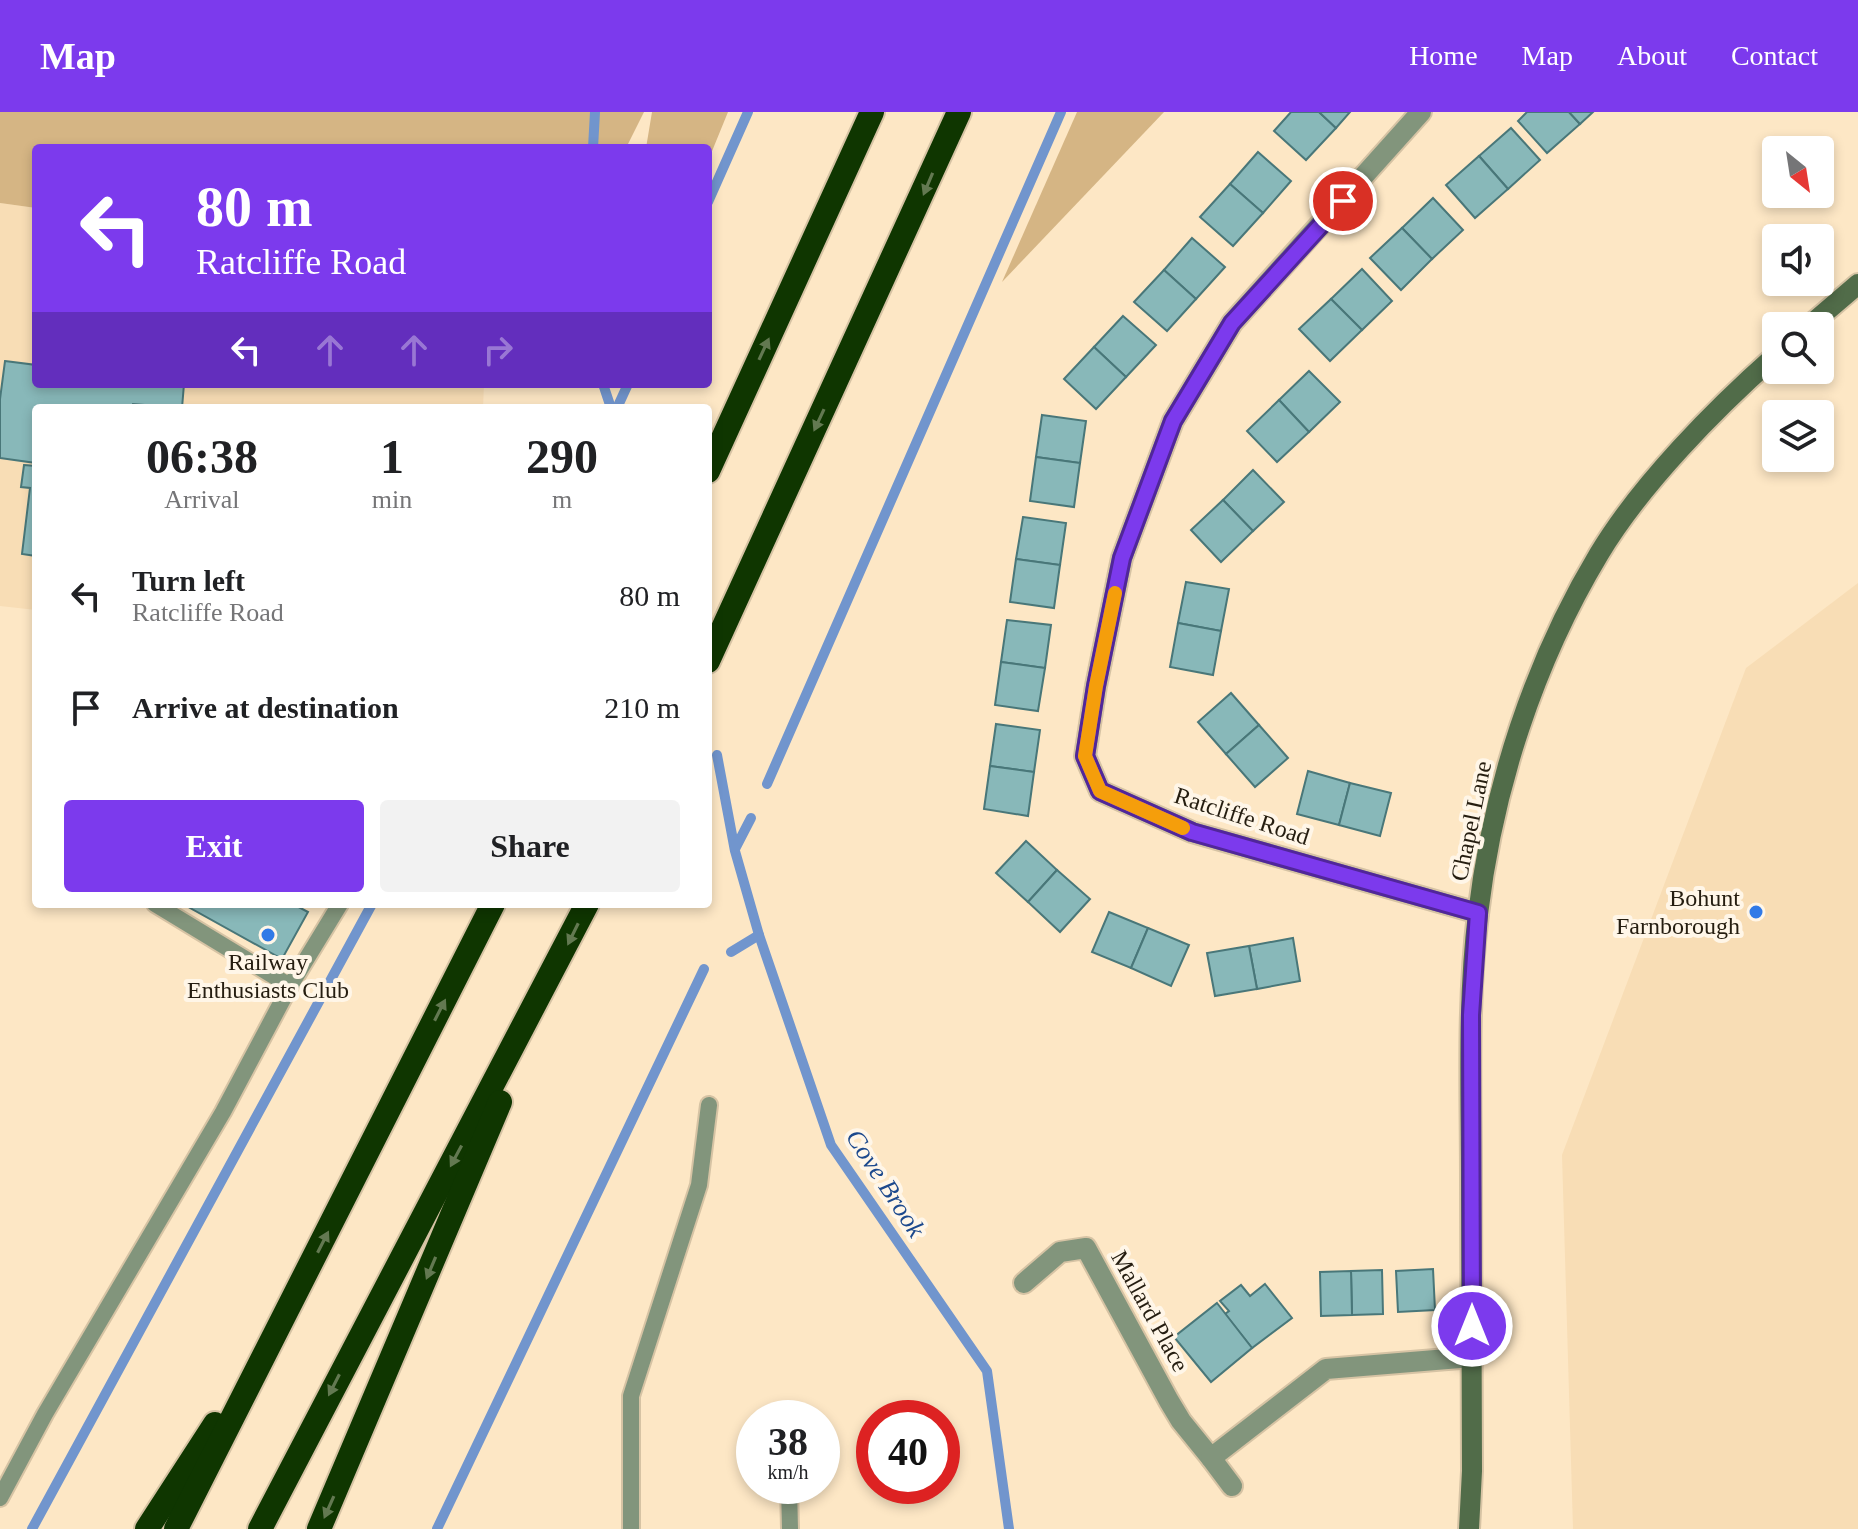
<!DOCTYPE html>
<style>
body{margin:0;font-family:Georgia,serif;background:#f2f2f2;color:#202124;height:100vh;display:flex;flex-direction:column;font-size:30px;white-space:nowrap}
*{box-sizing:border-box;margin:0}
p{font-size:26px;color:#757577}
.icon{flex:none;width:44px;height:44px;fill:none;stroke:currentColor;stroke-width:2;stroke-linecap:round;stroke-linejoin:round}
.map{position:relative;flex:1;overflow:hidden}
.panel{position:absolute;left:32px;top:292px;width:680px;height:504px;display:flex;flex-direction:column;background:#fff;border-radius:8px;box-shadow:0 4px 12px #0003}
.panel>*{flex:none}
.hud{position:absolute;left:32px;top:32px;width:680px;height:244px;border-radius:8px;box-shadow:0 4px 12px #0003;background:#7c3aed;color:#fff;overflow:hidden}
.needle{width:52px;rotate:150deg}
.controls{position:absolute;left:1762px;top:24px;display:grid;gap:16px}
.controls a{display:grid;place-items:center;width:72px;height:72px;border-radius:8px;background:#fff;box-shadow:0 4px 12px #0003;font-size:40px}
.speed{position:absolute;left:736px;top:1288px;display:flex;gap:16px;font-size:40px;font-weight:700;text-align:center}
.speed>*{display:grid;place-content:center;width:104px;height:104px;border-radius:50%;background:#fff;box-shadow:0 4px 12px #0003;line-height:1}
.speed small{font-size:20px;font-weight:400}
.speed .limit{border:12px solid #d22;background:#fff;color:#111}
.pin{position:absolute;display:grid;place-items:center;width:68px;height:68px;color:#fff;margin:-34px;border:4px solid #fff;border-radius:50%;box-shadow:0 2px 8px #0007}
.me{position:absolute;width:88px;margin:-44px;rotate:0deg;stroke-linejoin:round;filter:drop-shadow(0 0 6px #0008)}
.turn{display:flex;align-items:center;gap:28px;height:168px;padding:0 32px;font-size:36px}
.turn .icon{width:104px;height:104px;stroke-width:2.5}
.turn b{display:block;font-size:56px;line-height:68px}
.lanes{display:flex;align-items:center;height:76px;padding:0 32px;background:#0003;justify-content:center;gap:40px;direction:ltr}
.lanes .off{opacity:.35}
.eta{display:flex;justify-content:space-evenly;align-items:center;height:136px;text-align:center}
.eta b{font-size:48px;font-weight:600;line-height:56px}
.primary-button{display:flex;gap:16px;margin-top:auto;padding:16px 32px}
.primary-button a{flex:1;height:92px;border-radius:8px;background:#7c3aed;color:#fff;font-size:32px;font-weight:600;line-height:92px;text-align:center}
.primary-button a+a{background:#f2f2f2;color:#202124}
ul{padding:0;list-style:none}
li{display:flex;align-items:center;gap:24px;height:112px;padding:0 32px}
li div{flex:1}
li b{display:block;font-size:30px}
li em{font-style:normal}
header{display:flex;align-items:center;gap:48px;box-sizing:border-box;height:112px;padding:0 40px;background:#7c3aed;color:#fff}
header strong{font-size:38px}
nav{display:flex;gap:44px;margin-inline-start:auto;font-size:28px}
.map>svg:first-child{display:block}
</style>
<header>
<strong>Map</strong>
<nav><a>Home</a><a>Map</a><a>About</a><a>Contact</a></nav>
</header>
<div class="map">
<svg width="1858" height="1417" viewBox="0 0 1858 1417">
<rect width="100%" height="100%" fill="#fde7c5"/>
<g fill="#f8ddb5">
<polygon points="0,91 36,96 36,272 484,272 483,296 36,296 36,498 0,494"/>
<polygon points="1858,471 1858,1417 1573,1417 1562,1043 1746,556"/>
</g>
<g fill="#d5b584">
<polygon points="0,0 644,0 626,36 36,36 36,96 0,91"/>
<polygon points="652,0 728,0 708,49 708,36 646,36"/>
<polygon points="1077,0 1164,0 1002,170"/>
</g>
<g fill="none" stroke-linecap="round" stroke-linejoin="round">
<g stroke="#7195cd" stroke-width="10">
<polyline points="593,36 595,0"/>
<polyline points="708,90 748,0"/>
<polyline points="603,272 611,296"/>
<polyline points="617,296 628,272"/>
<polyline points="717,643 735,739 759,823 831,1033 987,1259 1009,1417"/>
<polyline points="767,672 1061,0"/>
<polyline points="735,737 751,706"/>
<polyline points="731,840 759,823"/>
<polyline points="32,1417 372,792"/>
<polyline points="437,1417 704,857"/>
</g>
</g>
<g fill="#88b8b9" stroke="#497779" stroke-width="2">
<polygon points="1291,0 1319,0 1336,16 1306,48 1274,19"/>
<polygon points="1319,0 1350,0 1336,16"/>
<polygon points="1527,0 1569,0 1580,12 1547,41 1518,9"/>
<polygon points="1569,0 1593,0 1580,12"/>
<polygon points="1511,16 1540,48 1508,77 1479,44"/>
<polygon points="1258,40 1291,69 1263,101 1230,72"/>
<polygon points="1479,44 1508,77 1475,106 1446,73"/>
<polygon points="1230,72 1263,101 1233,134 1200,105"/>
<polygon points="1433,86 1463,118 1432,147 1402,116"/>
<polygon points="1402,116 1432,147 1401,178 1370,146"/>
<polygon points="1192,126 1225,155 1196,187 1164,158"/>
<polygon points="1362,157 1392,189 1362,218 1331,187"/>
<polygon points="1164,158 1196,187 1167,219 1134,190"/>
<polygon points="1331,187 1362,218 1330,249 1299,217"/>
<polygon points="1123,204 1156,233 1126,265 1094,235"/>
<polygon points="1094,235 1126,265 1096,297 1064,267"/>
<polygon points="5,249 36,253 36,272 184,272 182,296 133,292 132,296 36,296 36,351 0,346 0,287"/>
<polygon points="1309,259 1340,290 1309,320 1279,288"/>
<polygon points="1279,288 1309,320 1277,350 1247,319"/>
<polygon points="1042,303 1086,309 1080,351 1036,345"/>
<polygon points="1036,345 1080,351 1074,395 1030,389"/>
<polygon points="24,353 36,354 36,444 22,442 30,376 21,375"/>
<polygon points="1253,358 1284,390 1253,419 1223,388"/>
<polygon points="1223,388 1253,419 1221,450 1191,418"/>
<polygon points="1023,405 1066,411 1060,453 1016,447"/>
<polygon points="1016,447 1060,453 1054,496 1010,490"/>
<polygon points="1186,470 1229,477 1221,519 1178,511"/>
<polygon points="1007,508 1051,513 1045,556 1001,550"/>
<polygon points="1178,511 1221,519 1213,563 1170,555"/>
<polygon points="1001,550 1045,556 1038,599 995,593"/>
<polygon points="1231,581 1259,613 1226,642 1198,610"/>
<polygon points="996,612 1040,618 1034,660 990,654"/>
<polygon points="1259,613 1288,646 1255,675 1226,642"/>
<polygon points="990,654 1034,660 1028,704 984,697"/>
<polygon points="1308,659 1350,671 1339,713 1297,702"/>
<polygon points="1350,671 1391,681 1380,724 1339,713"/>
<polygon points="1026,729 1057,758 1028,790 996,761"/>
<polygon points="1057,758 1090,787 1060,820 1028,790"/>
<polygon points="183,792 293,792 308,800 282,847"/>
<polygon points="1109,800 1148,816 1131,856 1092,840"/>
<polygon points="1148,816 1189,833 1171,874 1131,856"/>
<polygon points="1293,826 1300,869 1257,877 1249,834"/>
<polygon points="1249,834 1257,877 1215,884 1207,841"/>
<polygon points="1433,1157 1435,1198 1398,1200 1396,1159"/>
<polygon points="1382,1158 1383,1202 1352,1203 1351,1159"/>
<polygon points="1351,1159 1352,1203 1321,1204 1320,1160"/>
<polygon points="1265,1172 1292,1206 1252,1236 1225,1202 1229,1199 1220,1189 1241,1173 1250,1184"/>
<polygon points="1217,1191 1252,1236 1211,1270 1174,1225"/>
</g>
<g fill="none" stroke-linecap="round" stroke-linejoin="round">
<g stroke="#d6c3a4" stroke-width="20">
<g id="lane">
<polyline points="155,792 290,874"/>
<polyline points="789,1374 790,1417"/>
<polyline points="0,1386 45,1302 223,1000 290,874 340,792"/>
<polyline points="631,1417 631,1284 699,1073 709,993"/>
</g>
</g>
<g stroke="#d6c3a4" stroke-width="24">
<g id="street">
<polyline points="1421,0 1232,211 1173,309 1122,446 1096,574 1085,644 1100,679 1192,720 1478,801"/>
<polyline points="1024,1171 1060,1140 1086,1136 1169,1289 1181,1309 1211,1346 1326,1257 1472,1245"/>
<polyline points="1211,1346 1232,1374"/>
</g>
</g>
<g stroke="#d6c3a4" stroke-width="24">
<g id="secondary">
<polyline points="1809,214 1858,172"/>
<path d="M1469 1417 1472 1359C1472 1262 1472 1165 1471 1068 1471 979 1467 890 1478 802 1493 676 1534 550 1599 442 1641 372 1715 297 1776 243"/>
</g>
</g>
<g stroke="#d6c3a4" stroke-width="28">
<g id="highway">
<polyline points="708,359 872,0"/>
<polyline points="708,549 959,0"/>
<polyline points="147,1417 215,1312"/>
<polyline points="176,1417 493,792"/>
<polyline points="260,1417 587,792"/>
<polyline points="319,1417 500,990"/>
</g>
</g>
<use href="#lane" stroke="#82957c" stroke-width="16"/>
<use href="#street" stroke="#82957c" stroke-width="20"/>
<use href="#secondary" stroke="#516c49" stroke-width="20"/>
<use href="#highway" stroke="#0f3600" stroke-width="24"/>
</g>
<defs><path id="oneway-solid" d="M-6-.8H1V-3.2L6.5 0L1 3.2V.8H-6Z" transform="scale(2)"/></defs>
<g fill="#637951">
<use href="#oneway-solid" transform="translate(928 72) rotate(113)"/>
<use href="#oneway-solid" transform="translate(764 237) rotate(-65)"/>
<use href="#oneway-solid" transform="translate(819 308) rotate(115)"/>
<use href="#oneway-solid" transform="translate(573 822) rotate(116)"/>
<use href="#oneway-solid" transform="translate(440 898) rotate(-63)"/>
<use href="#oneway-solid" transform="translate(456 1044) rotate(118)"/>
<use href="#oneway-solid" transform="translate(323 1130) rotate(-63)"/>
<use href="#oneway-solid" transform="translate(431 1156) rotate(113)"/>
<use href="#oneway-solid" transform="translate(334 1273) rotate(117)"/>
<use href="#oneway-solid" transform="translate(329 1395) rotate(114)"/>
</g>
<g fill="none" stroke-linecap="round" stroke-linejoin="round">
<g stroke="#51269a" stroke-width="20">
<polyline id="route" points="1343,89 1232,211 1173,309 1122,446 1096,574 1085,644 1100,679 1192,720 1478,801 1471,903 1472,1214"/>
</g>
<use href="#route" stroke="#7c3aed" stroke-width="14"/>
<polyline stroke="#f59e0b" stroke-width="14" points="1115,481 1096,574 1085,644 1100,679 1183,716"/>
</g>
<g fill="#317ae7" stroke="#fff6e8" stroke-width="3">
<circle cx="1756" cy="800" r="8"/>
<circle cx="268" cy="823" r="8"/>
</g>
<g text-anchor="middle" stroke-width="8" stroke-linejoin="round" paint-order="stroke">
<g font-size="24" fill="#251d10" stroke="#fff6e8">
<text transform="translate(1242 704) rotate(18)" y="8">Ratcliffe Road</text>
<text transform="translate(1471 709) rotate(-78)" y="8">Chapel Lane</text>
<text transform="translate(1150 1199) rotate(61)" y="8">Mallard Place</text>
</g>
<g font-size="24" fill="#251d10" stroke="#fff6e8" text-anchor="end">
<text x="1740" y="794">Bohunt<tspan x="1740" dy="28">Farnborough</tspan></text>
<text x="268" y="858" text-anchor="middle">Railway<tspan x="268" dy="28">Enthusiasts Club</tspan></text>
</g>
<g font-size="26" font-style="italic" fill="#1c498d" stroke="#fff6e8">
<text transform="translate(886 1071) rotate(57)" y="9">Cove Brook</text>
</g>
</g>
</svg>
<div class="controls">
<a><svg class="needle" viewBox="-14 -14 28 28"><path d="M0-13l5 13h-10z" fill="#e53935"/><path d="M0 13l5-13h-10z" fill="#757577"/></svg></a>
<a><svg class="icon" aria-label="sound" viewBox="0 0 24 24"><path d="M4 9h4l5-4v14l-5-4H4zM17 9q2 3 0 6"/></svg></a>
<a><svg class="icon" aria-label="search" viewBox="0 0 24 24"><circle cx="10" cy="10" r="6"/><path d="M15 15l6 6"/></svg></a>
<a><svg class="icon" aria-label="layers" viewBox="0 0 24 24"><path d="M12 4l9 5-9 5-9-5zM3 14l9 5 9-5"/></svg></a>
</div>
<div class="speed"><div>38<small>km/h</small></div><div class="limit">40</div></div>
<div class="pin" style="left:1343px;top:89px;background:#d93025"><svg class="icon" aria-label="arrive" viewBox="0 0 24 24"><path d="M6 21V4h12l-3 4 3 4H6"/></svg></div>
<svg class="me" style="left:1472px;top:1214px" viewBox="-20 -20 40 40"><circle r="17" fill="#7c3aed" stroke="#fff" stroke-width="3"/><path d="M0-11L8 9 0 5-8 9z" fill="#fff"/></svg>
<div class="hud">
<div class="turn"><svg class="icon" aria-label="left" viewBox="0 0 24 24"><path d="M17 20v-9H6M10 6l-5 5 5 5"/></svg><div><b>80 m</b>Ratcliffe Road</div></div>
<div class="lanes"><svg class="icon" aria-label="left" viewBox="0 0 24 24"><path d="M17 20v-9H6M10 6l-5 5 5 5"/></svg><svg class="icon off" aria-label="ahead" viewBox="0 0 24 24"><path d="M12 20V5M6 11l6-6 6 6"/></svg><svg class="icon off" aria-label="ahead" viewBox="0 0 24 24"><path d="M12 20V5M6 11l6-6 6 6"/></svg><svg class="icon off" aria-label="right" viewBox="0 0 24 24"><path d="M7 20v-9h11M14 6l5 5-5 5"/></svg></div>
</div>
<section class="panel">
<div class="eta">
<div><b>06:38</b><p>Arrival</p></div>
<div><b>1</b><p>min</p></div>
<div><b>290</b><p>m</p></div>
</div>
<ul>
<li><svg class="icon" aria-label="left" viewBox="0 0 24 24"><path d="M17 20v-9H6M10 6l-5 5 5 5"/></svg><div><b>Turn left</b><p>Ratcliffe Road</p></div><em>80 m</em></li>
<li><svg class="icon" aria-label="arrive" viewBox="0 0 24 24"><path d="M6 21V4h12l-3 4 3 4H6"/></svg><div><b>Arrive at destination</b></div><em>210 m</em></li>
</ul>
<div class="primary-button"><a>Exit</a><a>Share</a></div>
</section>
</div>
